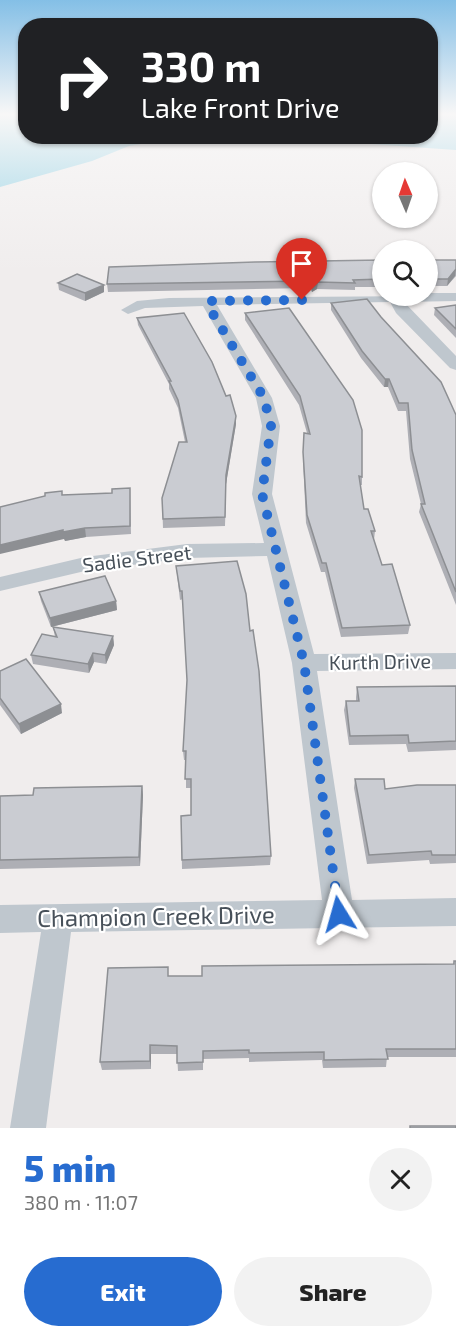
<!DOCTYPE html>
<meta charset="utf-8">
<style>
body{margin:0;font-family:"Exo 2",sans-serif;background:#f2f2f2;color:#222;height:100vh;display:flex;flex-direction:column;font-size:22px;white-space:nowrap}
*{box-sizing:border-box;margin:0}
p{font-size:20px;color:#767676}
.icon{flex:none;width:33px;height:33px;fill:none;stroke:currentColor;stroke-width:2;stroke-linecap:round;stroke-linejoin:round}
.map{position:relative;height:1128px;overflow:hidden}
.side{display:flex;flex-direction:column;background:#fff;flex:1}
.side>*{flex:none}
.banner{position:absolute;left:18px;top:18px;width:420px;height:126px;border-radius:24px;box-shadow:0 2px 4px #0004;background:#202124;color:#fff;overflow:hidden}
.needle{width:39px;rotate:358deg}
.controls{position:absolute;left:372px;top:162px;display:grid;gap:12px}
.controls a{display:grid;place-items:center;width:66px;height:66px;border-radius:50%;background:#fff;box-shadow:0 2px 4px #0004;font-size:30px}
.pin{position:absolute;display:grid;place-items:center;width:51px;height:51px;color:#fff;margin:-62px -26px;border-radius:50% 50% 50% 0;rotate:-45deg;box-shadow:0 0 6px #0007}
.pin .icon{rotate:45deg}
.me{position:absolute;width:66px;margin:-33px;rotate:352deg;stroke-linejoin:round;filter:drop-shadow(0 0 4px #0008)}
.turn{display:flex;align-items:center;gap:21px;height:126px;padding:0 24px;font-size:27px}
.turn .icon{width:78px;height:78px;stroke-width:2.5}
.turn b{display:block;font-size:42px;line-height:51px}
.round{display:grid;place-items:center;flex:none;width:63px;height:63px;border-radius:32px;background:#f2f2f2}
.headline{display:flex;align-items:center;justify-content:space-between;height:102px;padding:0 24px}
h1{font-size:36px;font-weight:800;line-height:45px;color:#276cd0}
.button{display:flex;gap:12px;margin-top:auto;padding:12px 24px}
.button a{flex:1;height:69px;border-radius:36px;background:#276cd0;color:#fff;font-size:24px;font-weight:800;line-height:69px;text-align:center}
.button a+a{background:#f2f2f2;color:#222}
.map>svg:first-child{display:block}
</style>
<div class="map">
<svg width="456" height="1128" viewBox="0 0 456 1128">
<rect width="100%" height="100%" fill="#f0eded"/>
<polygon fill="#8fd0e4" points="0,114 25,114 26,136 430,136 431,114 456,114 456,150 327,141 159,141 129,146 92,161 0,187"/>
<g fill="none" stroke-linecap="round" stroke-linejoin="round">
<polygon fill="#bfc7ce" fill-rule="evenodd" points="428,293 456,293 456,301 404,302 456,356 456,370 450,368 396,313 390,302 217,305 272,398 280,426 272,494 314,654 456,653 456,669 317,671 352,900 456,898 456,926 71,932 46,1128 10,1128 41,932 0,933 0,905 322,900 292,663 267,556 187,558 85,571 0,591 0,577 85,557 187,544 264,543 252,494 262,426 256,398 203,306 145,308 128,314 121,310 137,301 169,298 428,296"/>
</g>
<g fill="#aeafb5">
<polygon points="382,260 382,287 355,287 355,290 317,289 312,292 309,288 108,292 107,284"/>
<polygon points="428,260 456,260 456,276 447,286 428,286"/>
<polygon points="58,283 104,285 104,292 85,301 59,290"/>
<polygon points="331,303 381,317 456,415 456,605 419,512 421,504 410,459 406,411 398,411 388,387 384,387 361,358 331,310"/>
<polygon points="456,305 456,338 434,315 435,308"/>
<polygon points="245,313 362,477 362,485 360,485 364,509 375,531 374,540 382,565 410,625 408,634 341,637 325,572 321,572 306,523 303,460 304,433 307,433 299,405 245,320"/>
<polygon points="137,318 236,424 226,484 225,526 163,528 162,498 185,442 178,408 169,389 169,384 138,325"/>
<polygon points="130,488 131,534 86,537 65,541 62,495 112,493"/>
<polygon points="176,566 271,856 270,865 182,869 181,816 191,815 191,788 186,788 186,760 184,760 183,751 187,681 183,599 180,600"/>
<polygon points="39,592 116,601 117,610 51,627 41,601"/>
<polygon points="53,627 113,636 114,645 106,664 94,662 89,673 33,664 31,655 55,637"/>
<polygon points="0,671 62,713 21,734 0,705"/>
<polygon points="456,686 456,750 408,752 406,744 349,745 344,710 346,701 356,701 356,697 357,687"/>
<polygon points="355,779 385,789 456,785 456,863 430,864 429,860 367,864 354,788"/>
<polygon points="142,786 143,795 140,866 0,869 0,796 33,795"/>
<polygon points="454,961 456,961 456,1057 387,1057 386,1067 323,1068 322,1060 249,1062 249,1058 203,1059 203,1070 178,1071 177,1054 151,1054 151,1069 102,1070 100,1062 202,976 453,964"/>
</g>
<g fill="#8d8f93">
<polygon points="456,269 455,276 447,286 448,279"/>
<polygon points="318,282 317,289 312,292 312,284"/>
<polygon points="104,285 104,292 85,301 85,293"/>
<polygon points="385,379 389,379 388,387 384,387"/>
<polygon points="236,416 236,424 226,484 225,526 226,475"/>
<polygon points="85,528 86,537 65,541 64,539 0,554 0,545 63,530"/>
<polygon points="116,601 117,610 51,627 50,618"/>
<polygon points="113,636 114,645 106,664 105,655"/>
<polygon points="93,653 94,662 89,673 88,664"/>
<polygon points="61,704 62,713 21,734 19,724"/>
<polygon points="142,786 143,795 140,866 139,857"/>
<polygon points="150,1045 151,1054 151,1069 150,1061"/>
</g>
<g fill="#caccd2" stroke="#8d8f93" stroke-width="1.5">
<polygon points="382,260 382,279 353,280 355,283 318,282 312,284 310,281 107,284 109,267 255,262"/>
<polygon points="428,260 456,260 456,269 448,279 428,279"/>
<polygon points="77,274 104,285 85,293 58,283"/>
<polygon points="367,299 381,317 441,382 456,415 456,592 421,504 425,504 412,450 408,403 399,403 389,379 385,379 362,351 331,303"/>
<polygon points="456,305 456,329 435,308"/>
<polygon points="289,308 353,400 362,430 362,477 359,476 364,509 368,509 375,531 371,531 382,565 392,564 410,625 342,628 326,563 322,563 307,515 303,452 304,433 310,434 300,396 245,313"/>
<polygon points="184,313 212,362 226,396 230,395 236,416 226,475 225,517 163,519 162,498 179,442 187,442 178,400 169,381 171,381 137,318"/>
<polygon points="130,488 130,526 85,528 63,532 63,530 0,545 0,507 45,496 45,493 62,491 62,495 112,493 112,489"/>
<polygon points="237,561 246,594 250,631 253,630 259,671 271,856 182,860 181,816 191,815 191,779 185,779 186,751 183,751 187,680 182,591 180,591 176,566"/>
<polygon points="105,576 116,601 50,618 39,592"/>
<polygon points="53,627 113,636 105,655 93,653 88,664 31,655 42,634 57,637"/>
<polygon points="26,659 61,704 19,724 0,698 0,671"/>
<polygon points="456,686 456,741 409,743 408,735 350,736 346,701 359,701 357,687"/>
<polygon points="355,779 384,779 385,789 417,785 456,785 456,855 432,855 431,851 369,855"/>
<polygon points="142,786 139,857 0,860 0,796 33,795 34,788"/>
<polygon points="454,961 456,961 456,1049 386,1049 388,1059 324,1060 324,1052 249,1053 249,1050 203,1051 203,1062 177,1063 177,1046 150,1045 150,1061 100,1062 108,968 168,967 168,976 202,976 202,966 454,964"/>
<rect x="410" y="1126" width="46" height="2"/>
</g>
<linearGradient id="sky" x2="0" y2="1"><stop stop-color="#84bfe6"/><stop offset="0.42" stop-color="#f8f7f7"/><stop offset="1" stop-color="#f8f7f7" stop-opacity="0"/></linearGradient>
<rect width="456" height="272" fill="url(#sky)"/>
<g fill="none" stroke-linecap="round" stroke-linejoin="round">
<polyline stroke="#276cd0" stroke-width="10" stroke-dasharray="0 18" points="302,300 209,301 210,309 264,398 271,426 262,494 304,663 339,914"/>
</g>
<g text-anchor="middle" stroke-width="4.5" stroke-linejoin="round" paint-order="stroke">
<g font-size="20" fill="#475059" stroke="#fff">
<text transform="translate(137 559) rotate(-7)" y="7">Sadie Street</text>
<text transform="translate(380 662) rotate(-1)" y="7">Kurth Drive</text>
</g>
<g font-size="24" fill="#475059" stroke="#fff">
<text transform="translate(156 917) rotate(-1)" y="8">Champion Creek Drive</text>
</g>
</g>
</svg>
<div class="controls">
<a><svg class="needle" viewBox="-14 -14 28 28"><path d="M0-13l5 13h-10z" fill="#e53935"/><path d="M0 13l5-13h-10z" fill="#767676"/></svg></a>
<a><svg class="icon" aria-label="search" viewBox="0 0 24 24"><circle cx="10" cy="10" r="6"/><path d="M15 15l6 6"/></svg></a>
</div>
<div class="pin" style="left:302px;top:300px;background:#d93025"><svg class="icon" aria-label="arrive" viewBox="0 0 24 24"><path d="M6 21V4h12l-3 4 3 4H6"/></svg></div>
<svg class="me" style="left:339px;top:914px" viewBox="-20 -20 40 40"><path d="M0-17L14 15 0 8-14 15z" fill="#276cd0" stroke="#fff" stroke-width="4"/></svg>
<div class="banner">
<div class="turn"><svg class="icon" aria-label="right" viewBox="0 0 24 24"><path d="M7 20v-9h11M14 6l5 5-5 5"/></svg><div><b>330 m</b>Lake Front Drive</div></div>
</div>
</div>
<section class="side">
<div class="headline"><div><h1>5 min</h1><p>380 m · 11:07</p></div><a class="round"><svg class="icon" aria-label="close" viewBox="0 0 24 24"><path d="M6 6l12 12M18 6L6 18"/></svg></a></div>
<div class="button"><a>Exit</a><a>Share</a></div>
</section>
